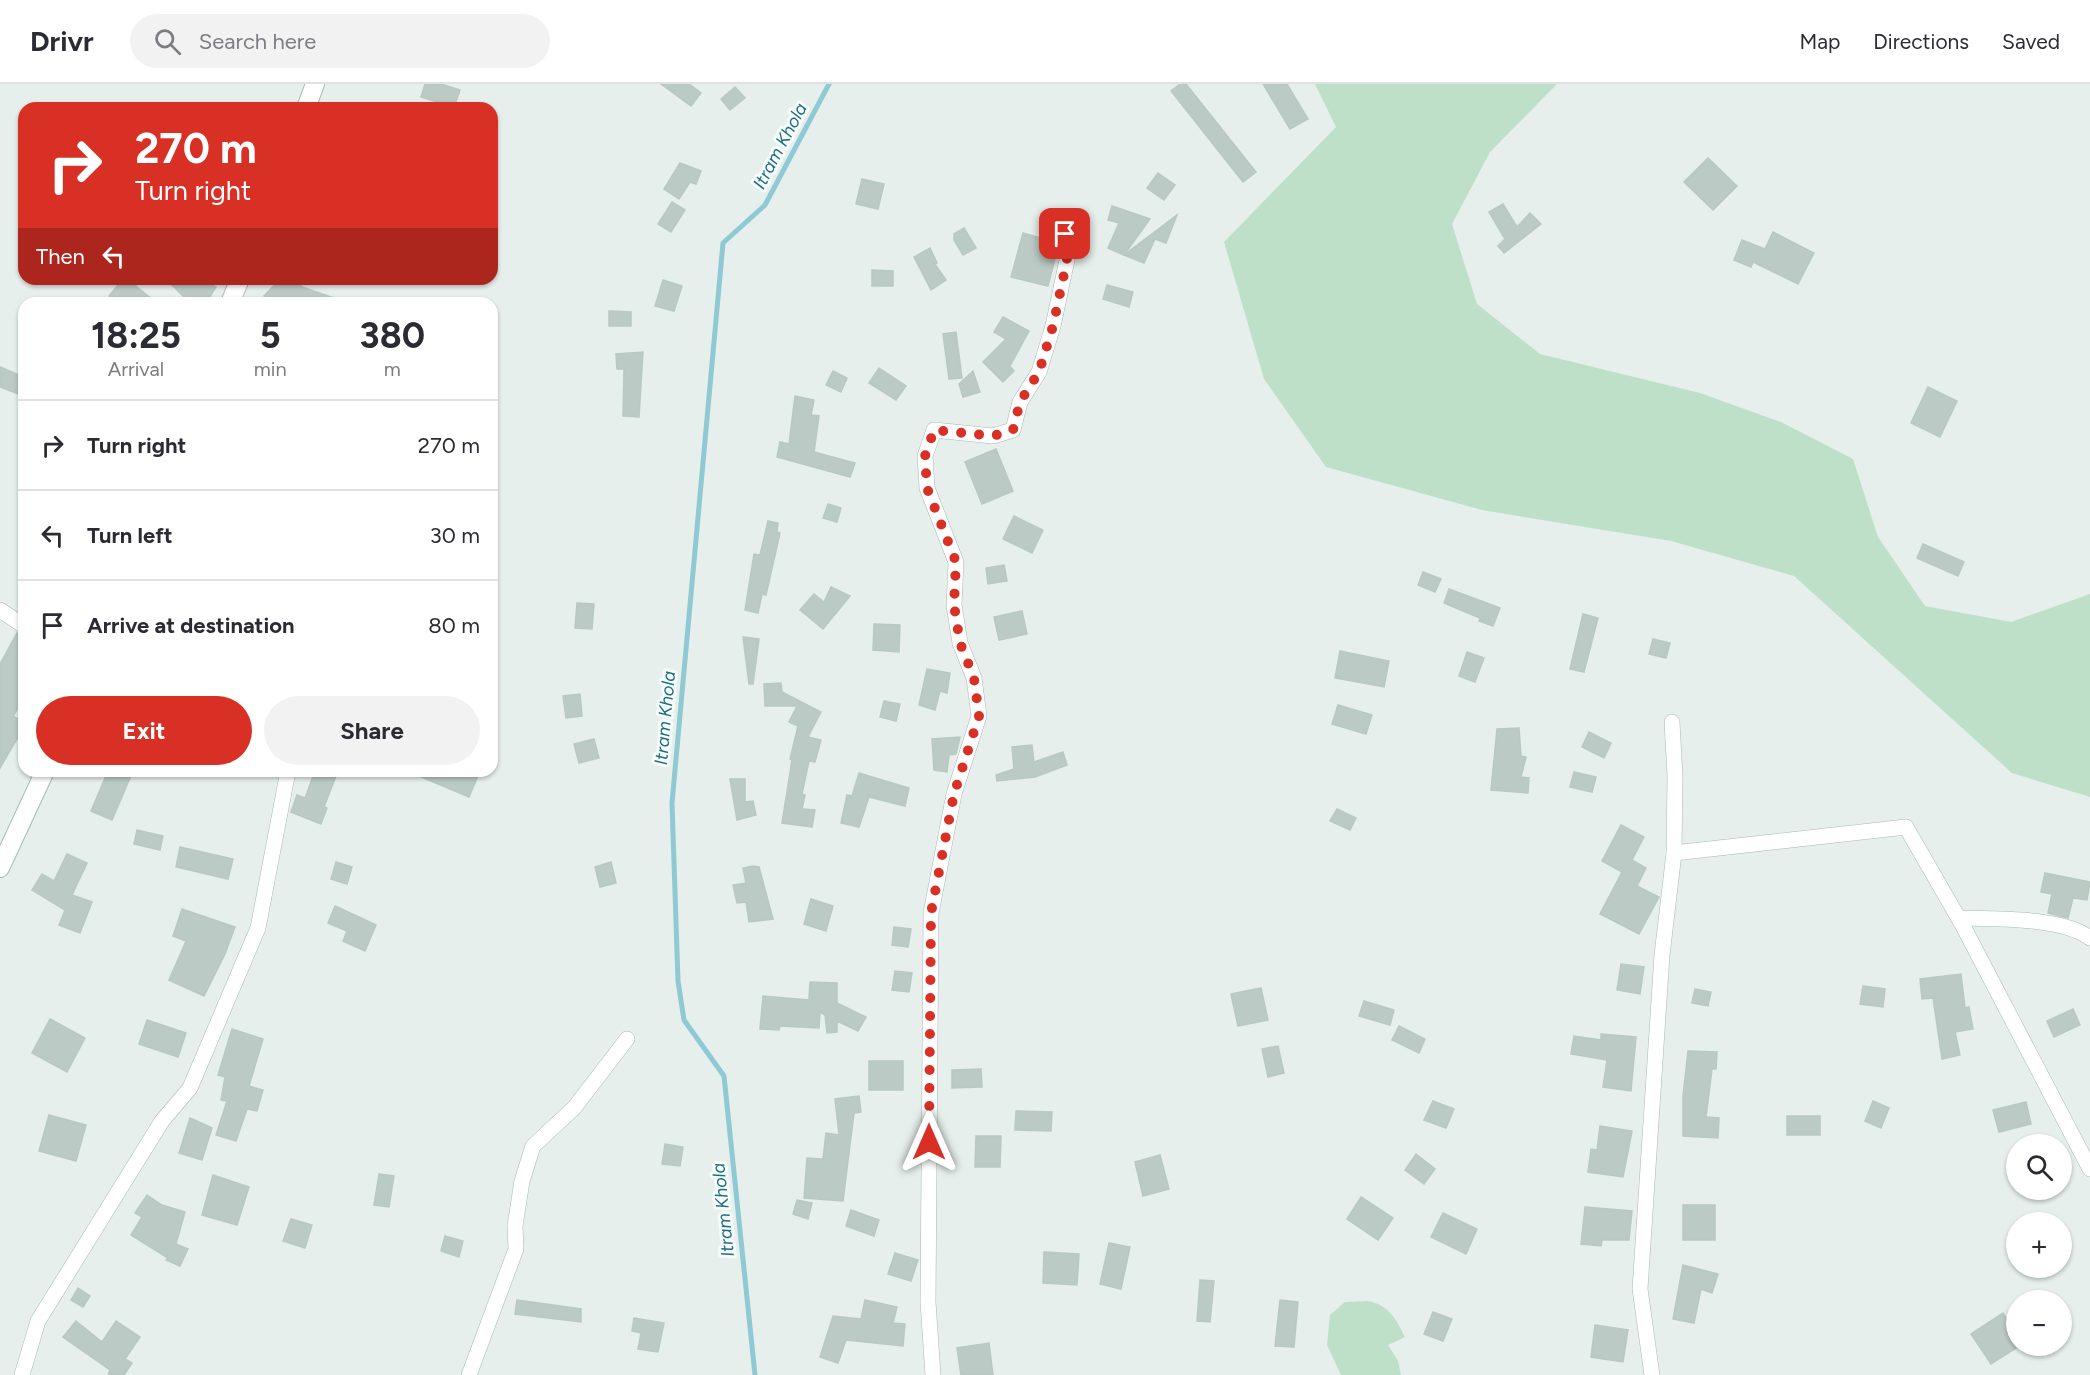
<!DOCTYPE html>
<meta charset="utf-8">
<style>
body{margin:0;font-family:Figtree,sans-serif;background:#f2f2f3;color:#2b2b33;height:100vh;display:flex;flex-direction:column;font-size:22px;white-space:nowrap}
*{box-sizing:border-box;margin:0}
p{font-size:20px;color:#7c7c81}
.icon{flex:none;width:33px;height:33px;fill:none;stroke:currentColor;stroke-width:2;stroke-linecap:round;stroke-linejoin:round}
.map{position:relative;flex:1;overflow:hidden}
.sheet{position:absolute;left:18px;top:213px;width:480px;height:480px;display:flex;flex-direction:column;background:#fff;border-radius:18px;box-shadow:0 2px 4px #0004}
.sheet>*{flex:none}
.top-card{position:absolute;left:18px;top:18px;width:480px;height:183px;border-radius:18px;box-shadow:0 2px 4px #0004;background:#d93025;color:#fff;overflow:hidden}
.buttons{position:absolute;left:2006px;top:1050px;display:grid;gap:12px}
.buttons a{display:grid;place-items:center;width:66px;height:66px;border-radius:50%;background:#fff;box-shadow:0 2px 4px #0004;font-size:30px}
.pin{position:absolute;display:grid;place-items:center;width:51px;height:51px;color:#fff;margin:-26px;border-radius:12px;box-shadow:0 3px 9px #0006}
.me{position:absolute;width:66px;margin:-33px;rotate:0deg;stroke-linejoin:round;filter:drop-shadow(0 0 4px #0008)}
.turn{display:flex;align-items:center;gap:21px;height:126px;padding:0 18px;font-size:27px}
.turn .icon{width:78px;height:78px;stroke-width:2.5}
.turn b{display:block;font-size:42px;line-height:51px}
.then{display:flex;align-items:center;height:57px;padding:0 18px;background:#0003;gap:12px;font-size:22px}
.eta{display:flex;justify-content:space-evenly;align-items:center;height:102px;text-align:center}
.eta b{font-size:36px;font-weight:700;line-height:42px}
.action{display:flex;gap:12px;margin-top:auto;padding:12px 18px}
.action a{flex:1;height:69px;border-radius:36px;background:#d93025;color:#fff;font-size:24px;font-weight:700;line-height:69px;text-align:center}
.action a+a{background:#f2f2f3;color:#2b2b33}
ul{padding:0;list-style:none}
li{display:flex;align-items:center;gap:18px;height:90px;padding:0 18px;border-top:2px solid #e1e1e2}
li div{flex:1}
li b{display:block;font-size:22px}
li em{font-style:normal}
header{display:flex;align-items:center;gap:36px;box-sizing:border-box;height:84px;padding:0 30px;background:#fff;border-bottom:2px solid #e1e1e2}
header strong{font-size:28px}
nav{display:flex;gap:33px;margin-inline-start:auto;font-size:21px}
.search{width:420px;height:54px;background:#f2f2f3;display:flex;align-items:center;gap:15px;box-sizing:border-box;padding:0 21px;border-radius:33px;color:#7c7c81;font-size:22px}
.map>svg:first-child{display:block}
</style>
<header>
<strong>Drivr</strong>
<div class="search"><svg class="icon" aria-label="search" viewBox="0 0 24 24"><circle cx="10" cy="10" r="6"/><path d="M15 15l6 6"/></svg>Search here</div>
<nav><a>Map</a><a>Directions</a><a>Saved</a></nav>
</header>
<div class="map">
<svg width="2090" height="1291" viewBox="0 0 2090 1291">
<rect width="100%" height="100%" fill="#e6efeb"/>
<g fill="#bfe0c8">
<polygon points="1315,0 1557,0 1490,68 1452,140 1477,220 1540,270 1700,309 1781,338 1853,375 1878,453 1925,522 2011,538 2090,510 2090,713 2012,689 1794,492 1671,457 1482,426 1326,383 1264,295 1224,158 1336,43"/>
<path d="M1368 1217C1389 1221 1396 1235 1405 1253L1388 1261 1398 1277 1401 1291H1341L1327 1261 1330 1231 1345 1218Z"/>
</g>
<g fill="none" stroke-linecap="round" stroke-linejoin="round">
<polyline stroke="#8ec9d4" stroke-width="5" points="755,1291 724,992 684,936 678,897 672,719 723,159 765,121 829,0"/>
</g>
<g fill="#bbcac4" stroke="#b8c9c2" stroke-width="1.5">
<polygon points="425,0 441,0 460,6 454,23 421,13"/>
<polygon points="661,0 689,0 701,9 691,22"/>
<polygon points="1180,0 1186,0 1256,88 1243,98 1171,7"/>
<polygon points="1263,0 1287,0 1308,35 1290,45"/>
<polygon points="735,3 745,14 730,26 721,15"/>
<polygon points="1708,74 1737,102 1713,126 1684,98"/>
<polygon points="680,79 701,87 696,100 690,98 679,115 664,105"/>
<polygon points="1158,89 1175,101 1164,116 1147,104"/>
<polygon points="862,95 884,100 878,125 856,120"/>
<polygon points="672,118 685,126 671,148 658,140"/>
<polygon points="1503,120 1517,143 1530,129 1541,140 1504,169 1498,162 1505,155 1489,128"/>
<polygon points="1112,122 1150,135 1124,171 1108,164 1119,139 1108,136"/>
<polygon points="1177,131 1166,159 1155,155 1144,179 1124,171"/>
<polygon points="964,144 976,164 963,171 954,156 954,150"/>
<polygon points="1773,148 1814,169 1798,200 1753,178 1751,183 1734,176 1742,156 1765,165"/>
<polygon points="1023,149 1056,158 1057,167 1048,202 1011,193"/>
<polygon points="930,164 937,179 935,180 946,196 931,206 914,173"/>
<polygon points="872,186 893,187 893,202 872,202"/>
<polygon points="123,195 127,195 157,219 118,219 109,212"/>
<polygon points="166,195 203,195 216,203 206,219 190,219"/>
<polygon points="280,195 294,195 302,203 343,217 343,219 272,219 264,212"/>
<polygon points="663,196 682,202 674,227 655,222"/>
<polygon points="1107,201 1133,208 1129,223 1103,215"/>
<polygon points="609,227 631,228 631,242 609,242"/>
<polygon points="1003,233 1029,247 1010,282 1014,287 1003,298 983,278 1006,255 994,248"/>
<polygon points="956,248 962,294 949,295 943,250"/>
<polygon points="643,268 639,333 623,332 624,285 617,285 616,270"/>
<polygon points="0,283 24,293 21,311 0,303"/>
<polygon points="879,284 906,302 896,316 869,299"/>
<polygon points="833,287 847,294 841,308 826,301"/>
<polygon points="973,287 980,308 963,313 959,300"/>
<polygon points="1928,303 1957,317 1940,353 1911,339"/>
<polygon points="795,312 814,316 811,331 819,332 814,368 855,379 850,393 777,373 780,358 789,360"/>
<polygon points="996,365 1013,407 982,420 965,378"/>
<polygon points="828,420 841,424 837,438 823,434"/>
<polygon points="1014,432 1043,446 1032,469 1003,455"/>
<polygon points="768,437 778,439 777,448 780,449 766,511 762,510 758,529 745,526 754,470 760,471"/>
<polygon points="1923,460 1964,478 1958,492 1917,474"/>
<polygon points="1004,481 1007,497 988,500 986,484"/>
<polygon points="1423,488 1441,495 1435,508 1418,501"/>
<polygon points="831,503 850,512 823,545 800,526 814,510 824,518"/>
<polygon points="1449,505 1500,524 1493,542 1479,537 1480,534 1444,519"/>
<polygon points="577,519 594,520 592,545 575,544"/>
<polygon points="1022,527 1027,550 999,556 994,533"/>
<polygon points="1583,530 1598,534 1584,588 1570,585"/>
<polygon points="874,540 900,541 899,568 873,566"/>
<polygon points="17,549 24,552 24,615 13,632 24,639 24,643 0,684 0,580"/>
<polygon points="743,553 759,555 753,600 749,600"/>
<polygon points="1653,555 1670,559 1666,574 1649,570"/>
<polygon points="1340,567 1389,577 1384,603 1335,594"/>
<polygon points="1467,568 1484,574 1475,598 1459,592"/>
<polygon points="927,585 950,589 947,609 940,607 935,626 919,621"/>
<polygon points="781,599 782,608 821,628 808,653 821,656 815,678 809,677 802,710 805,711 802,725 815,726 812,743 782,739 792,676 790,675 798,642 789,638 797,622 765,622 764,600"/>
<polygon points="580,610 582,632 566,634 563,612"/>
<polygon points="884,617 900,620 896,637 880,633"/>
<polygon points="1338,621 1372,631 1366,650 1332,640"/>
<polygon points="1519,644 1521,672 1526,673 1521,693 1529,694 1528,709 1491,706 1497,645"/>
<polygon points="1589,648 1611,659 1604,674 1582,663"/>
<polygon points="960,653 956,670 949,671 947,688 934,686 932,655"/>
<polygon points="594,655 599,674 579,679 574,660"/>
<polygon points="1032,661 1034,678 1063,668 1067,681 1035,693 997,697 996,691 1014,685 1012,663"/>
<polygon points="108,687 133,687 112,736 91,727"/>
<polygon points="315,687 338,687 324,723 327,724 321,740 291,728 297,711 305,714"/>
<polygon points="407,687 480,687 469,713"/>
<polygon points="1574,688 1596,693 1592,708 1570,703"/>
<polygon points="859,689 909,704 905,722 869,713 859,743 841,739 847,711 852,712"/>
<polygon points="730,695 745,695 745,718 753,717 756,731 737,736"/>
<polygon points="1337,725 1356,734 1350,746 1330,737"/>
<polygon points="1621,741 1644,753 1632,776 1646,784 1637,802 1659,813 1639,850 1600,830 1622,788 1602,777"/>
<polygon points="137,746 163,752 160,766 134,760"/>
<polygon points="180,763 233,775 228,795 176,783"/>
<polygon points="67,770 87,779 72,811 92,818 80,849 59,841 65,826 32,806 42,790 54,797"/>
<polygon points="336,778 352,783 347,800 331,795"/>
<polygon points="611,778 616,799 600,803 595,783"/>
<polygon points="753,782 759,783 773,835 749,838 746,818 737,819 733,801 746,799 743,784"/>
<polygon points="2045,789 2090,798 2087,816 2073,814 2068,834 2048,829 2052,810 2041,808"/>
<polygon points="811,815 833,822 826,847 804,840"/>
<polygon points="335,822 376,841 365,867 343,857 347,847 328,839"/>
<polygon points="182,825 235,843 225,870 204,912 169,896 186,857 173,852"/>
<polygon points="894,843 911,845 908,863 892,861"/>
<polygon points="1621,880 1644,883 1640,910 1617,906"/>
<polygon points="895,887 912,889 909,908 892,906"/>
<polygon points="1961,890 1965,924 1969,923 1973,945 1955,948 1960,971 1942,975 1933,914 1922,915 1920,895"/>
<polygon points="810,898 837,899 837,919 866,933 858,947 837,937 837,948 827,949 825,931 820,928 819,944 780,942 779,946 760,945 763,912 809,916"/>
<polygon points="1863,902 1885,905 1883,923 1860,920"/>
<polygon points="1261,904 1268,936 1238,942 1231,910"/>
<polygon points="1695,905 1711,908 1708,922 1692,919"/>
<polygon points="1364,917 1394,926 1390,941 1359,932"/>
<polygon points="2073,925 2080,941 2054,953 2047,937"/>
<polygon points="50,935 85,954 67,988 32,969"/>
<polygon points="147,936 186,949 178,973 139,960"/>
<polygon points="1399,942 1425,955 1419,969 1392,956"/>
<polygon points="232,945 263,955 249,1002 263,1006 257,1027 247,1025 236,1057 216,1051 227,1017 221,1016 225,993 218,991"/>
<polygon points="1601,950 1636,953 1631,1007 1603,1003 1607,976 1571,970 1574,952 1601,956"/>
<polygon points="1278,962 1284,989 1268,993 1262,965"/>
<polygon points="1688,967 1717,968 1716,985 1712,985 1706,1033 1719,1034 1718,1054 1683,1052 1683,1012"/>
<rect x="869" y="977" width="34" height="29"/>
<polygon points="981,985 982,1003 952,1004 952,986"/>
<polygon points="859,1012 861,1028 854,1029 843,1117 804,1114 807,1074 823,1075 826,1049 839,1051 835,1015"/>
<polygon points="1433,1017 1454,1025 1446,1044 1424,1036"/>
<polygon points="1873,1017 1889,1024 1881,1044 1865,1037"/>
<polygon points="2026,1018 2031,1040 1999,1048 1993,1026"/>
<polygon points="1016,1027 1052,1028 1051,1047 1015,1046"/>
<polygon points="49,1031 86,1041 76,1077 39,1067"/>
<rect x="1787" y="1032" width="33" height="19"/>
<polygon points="190,1034 212,1044 202,1076 179,1069"/>
<polygon points="1600,1042 1632,1047 1623,1093 1588,1088 1591,1065 1597,1066"/>
<polygon points="976,1052 1001,1052 1000,1083 975,1083"/>
<polygon points="665,1060 683,1063 680,1082 662,1080"/>
<polygon points="1416,1070 1435,1085 1424,1100 1405,1086"/>
<polygon points="1160,1071 1169,1105 1143,1112 1135,1078"/>
<polygon points="379,1090 394,1092 389,1123 374,1121"/>
<polygon points="213,1091 249,1103 237,1141 202,1131"/>
<polygon points="147,1111 162,1121 185,1128 176,1160 188,1165 180,1182 166,1176 168,1174 131,1151 142,1133 135,1129"/>
<polygon points="1361,1113 1393,1134 1378,1156 1347,1135"/>
<polygon points="797,1116 812,1119 808,1135 793,1130"/>
<rect x="1683" y="1121" width="32" height="35"/>
<polygon points="1585,1123 1632,1127 1629,1156 1602,1156 1601,1162 1581,1160"/>
<polygon points="851,1126 879,1136 874,1152 846,1142"/>
<polygon points="1443,1129 1477,1145 1466,1170 1431,1153"/>
<polygon points="291,1135 312,1141 305,1164 283,1157"/>
<polygon points="445,1152 463,1157 459,1173 441,1167"/>
<polygon points="1109,1159 1130,1163 1121,1205 1100,1200"/>
<polygon points="1044,1168 1079,1170 1077,1201 1043,1199"/>
<polygon points="895,1169 918,1176 911,1197 888,1190"/>
<polygon points="1683,1181 1718,1190 1712,1209 1701,1205 1694,1239 1673,1235"/>
<polygon points="1200,1196 1214,1197 1210,1238 1197,1237"/>
<polygon points="78,1204 90,1212 83,1223 71,1216"/>
<polygon points="517,1216 581,1225 581,1238 515,1230"/>
<polygon points="865,1216 897,1223 893,1239 905,1240 903,1262 846,1256 838,1279 820,1273 833,1232 861,1235"/>
<polygon points="1280,1216 1298,1218 1294,1263 1275,1262"/>
<polygon points="1433,1228 1452,1235 1443,1257 1424,1250"/>
<polygon points="2003,1229 2016,1250 2016,1264 1991,1280 1971,1250"/>
<polygon points="634,1234 664,1239 658,1268 638,1265 641,1249 632,1247"/>
<polygon points="76,1237 102,1258 116,1237 140,1253 125,1275 132,1279 124,1291 108,1291 110,1286 63,1253"/>
<polygon points="1595,1241 1628,1246 1623,1278 1591,1273"/>
<polygon points="989,1259 993,1291 961,1291 957,1264"/>
</g>
<g fill="none" stroke-linecap="round" stroke-linejoin="round">
<g stroke="#a8b8b2" stroke-width="16">
<g id="street">
<polyline points="0,526 24,542"/>
<polyline points="1674,769 1906,743 1963,842 2090,1085"/>
<path d="M1959 834C1993 835 2062 833 2090 854"/>
<polyline points="22,1291 38,1237 162,1037 190,1004 258,844 288,687"/>
<polyline points="469,1291 516,1165 515,1142 522,1097 533,1062 574,1024 627,955"/>
<polyline points="933,1291 928,1218 931,829 954,710 979,632 974,594 960,559 954,521 956,478 927,404 925,372 934,346 993,352 1013,346 1020,318 1039,288 1053,242 1067,176 1065,150"/>
<polyline points="1652,1291 1640,1205 1662,871 1674,769 1675,692 1672,638"/>
</g>
</g>
<g stroke="#a4bbb3" stroke-width="20">
<g id="secondary">
<polyline points="306,24 315,0"/>
<polyline points="230,219 240,195"/>
<polyline points="0,784 45,687"/>
</g>
</g>
<use href="#street" stroke="#fff" stroke-width="15"/>
<use href="#secondary" stroke="#fff" stroke-width="18"/>
</g>
<g fill="none" stroke-linecap="round" stroke-linejoin="round">
<polyline stroke="#d93025" stroke-width="10" stroke-dasharray="0 18" points="929,1058 931,829 954,710 979,632 974,594 960,559 954,521 956,478 927,404 925,372 934,346 993,352 1013,346 1020,318 1039,288 1053,242 1067,176 1065,150"/>
</g>
<g text-anchor="middle" stroke-width="6" stroke-linejoin="round" paint-order="stroke">
<g font-size="18" font-style="italic" fill="#1c6f80" stroke="#f7fbf9">
<text transform="translate(780 62) rotate(-62)" y="6">Itram Khola</text>
<text transform="translate(665 634) rotate(-85)" y="6">Itram Khola</text>
<text transform="translate(723 1126) rotate(-96)" y="6">Itram Khola</text>
</g>
</g>
</svg>
<div class="buttons">
<a><svg class="icon" aria-label="search" viewBox="0 0 24 24"><circle cx="10" cy="10" r="6"/><path d="M15 15l6 6"/></svg></a>
<a>+</a>
<a>−</a>
</div>
<div class="pin" style="left:1065px;top:150px;background:#d93025"><svg class="icon" aria-label="arrive" viewBox="0 0 24 24"><path d="M6 21V4h12l-3 4 3 4H6"/></svg></div>
<svg class="me" style="left:929px;top:1058px" viewBox="-20 -20 40 40"><path d="M0-17L14 15 0 8-14 15z" fill="#d93025" stroke="#fff" stroke-width="4"/></svg>
<div class="top-card">
<div class="turn"><svg class="icon" aria-label="right" viewBox="0 0 24 24"><path d="M7 20v-9h11M14 6l5 5-5 5"/></svg><div><b>270 m</b>Turn right</div></div>
<div class="then">Then<svg class="icon" aria-label="left" viewBox="0 0 24 24"><path d="M17 20v-9H6M10 6l-5 5 5 5"/></svg></div>
</div>
<section class="sheet">
<div class="eta">
<div><b>18:25</b><p>Arrival</p></div>
<div><b>5</b><p>min</p></div>
<div><b>380</b><p>m</p></div>
</div>
<ul>
<li><svg class="icon" aria-label="right" viewBox="0 0 24 24"><path d="M7 20v-9h11M14 6l5 5-5 5"/></svg><div><b>Turn right</b></div><em>270 m</em></li>
<li><svg class="icon" aria-label="left" viewBox="0 0 24 24"><path d="M17 20v-9H6M10 6l-5 5 5 5"/></svg><div><b>Turn left</b></div><em>30 m</em></li>
<li><svg class="icon" aria-label="arrive" viewBox="0 0 24 24"><path d="M6 21V4h12l-3 4 3 4H6"/></svg><div><b>Arrive at destination</b></div><em>80 m</em></li>
</ul>
<div class="action"><a>Exit</a><a>Share</a></div>
</section>
</div>
